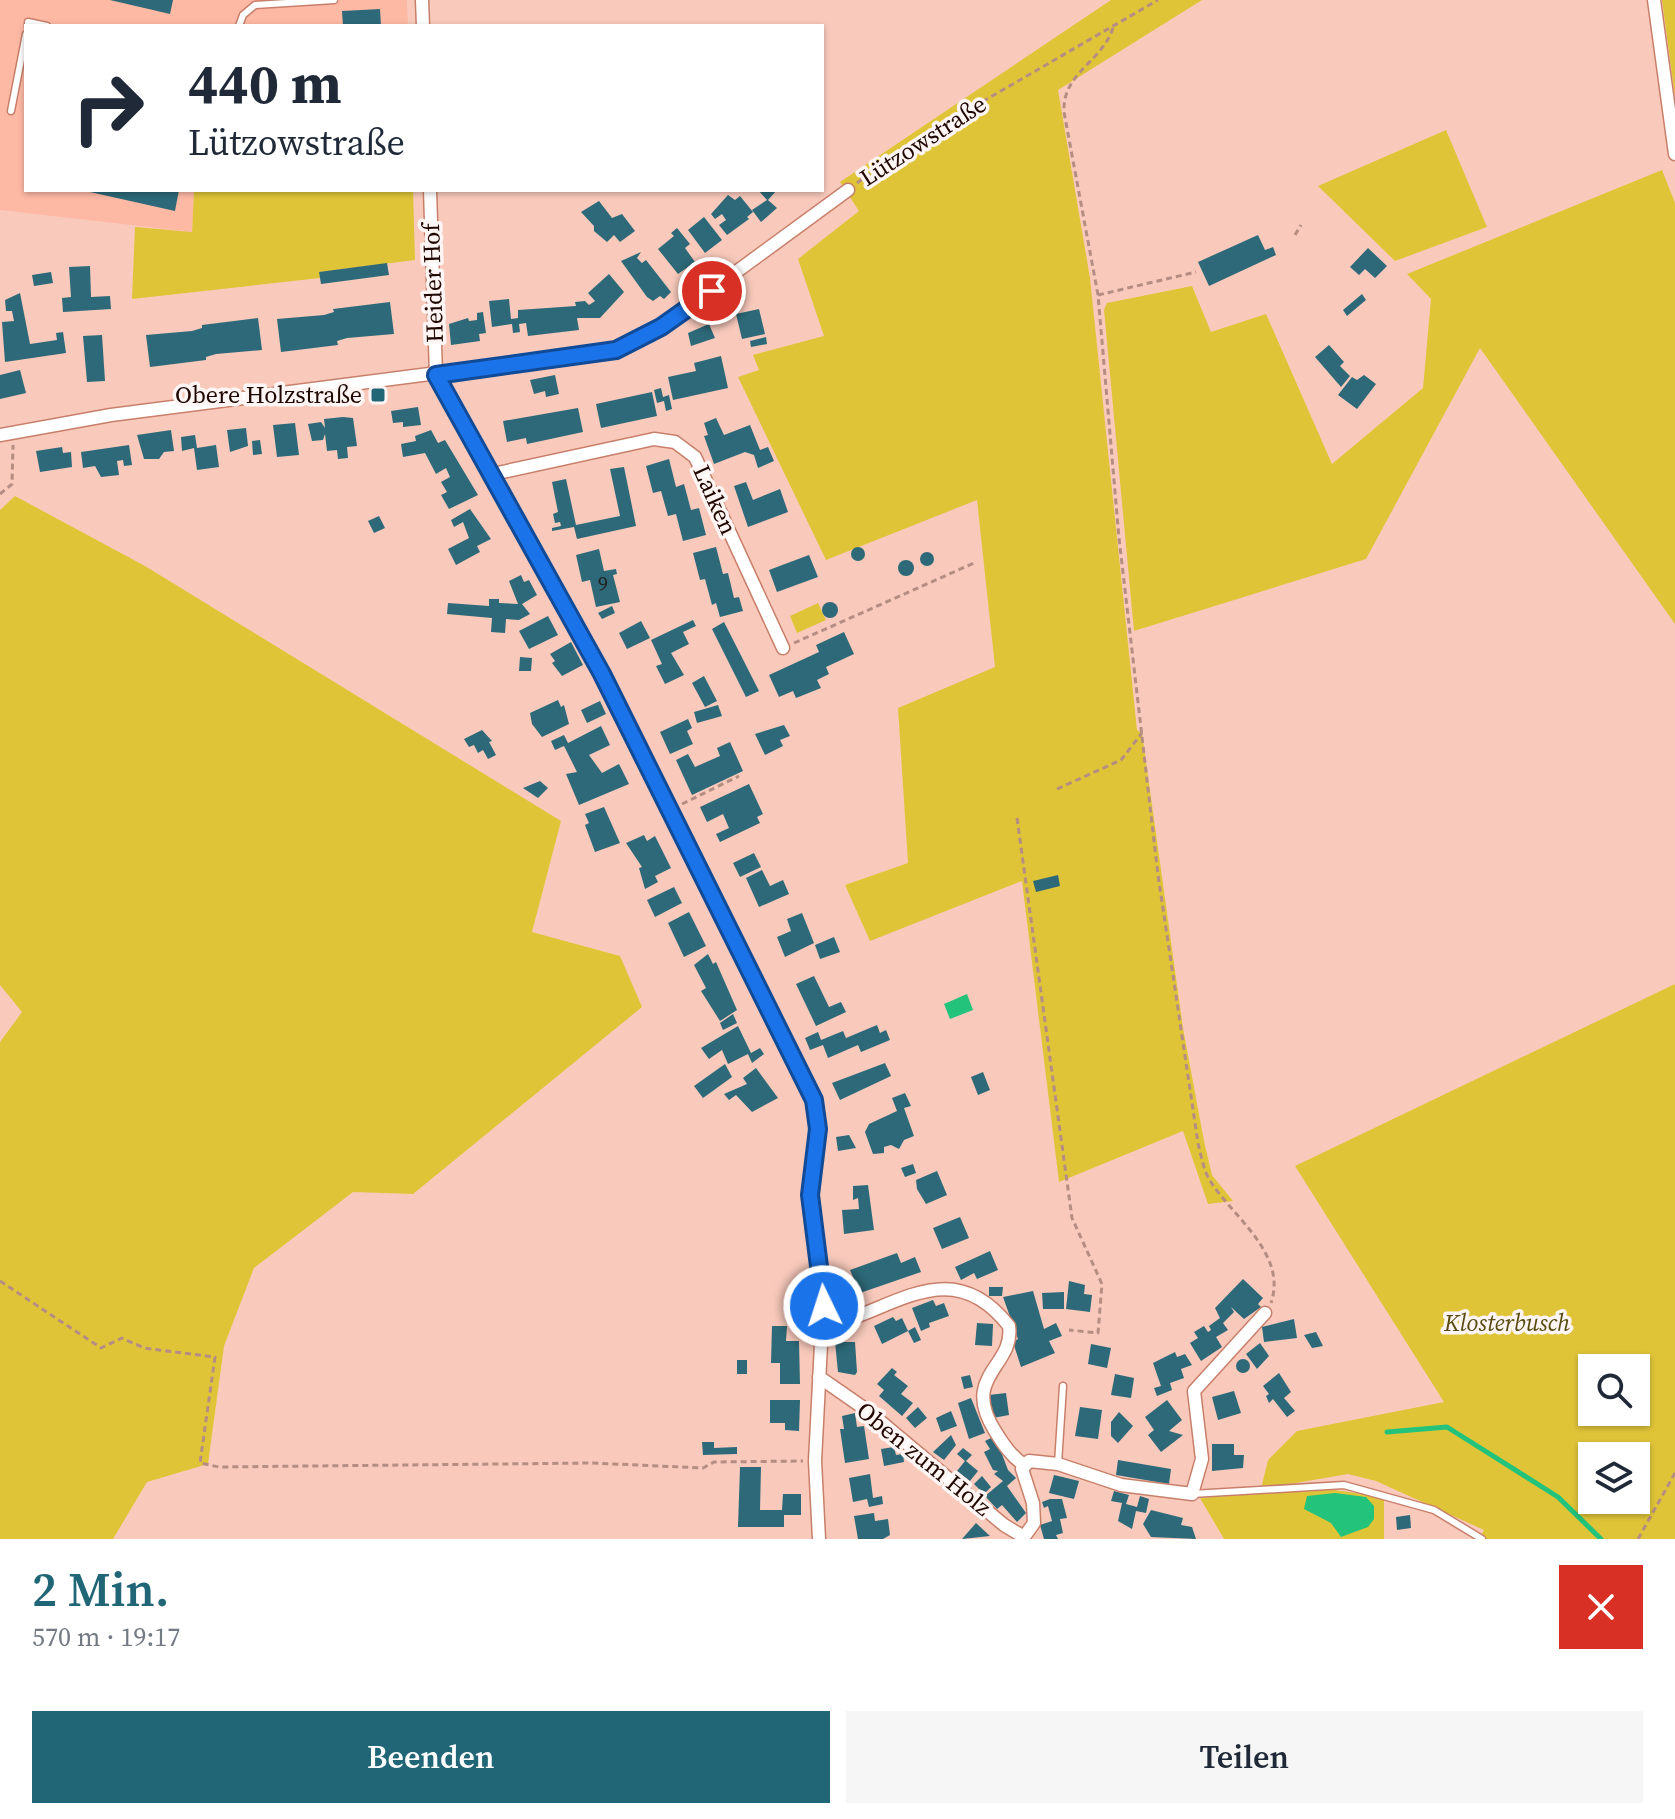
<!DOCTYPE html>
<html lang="de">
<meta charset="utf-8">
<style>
body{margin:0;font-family:"Source Serif 4",serif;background:#f6f6f7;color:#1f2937;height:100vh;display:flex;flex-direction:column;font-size:30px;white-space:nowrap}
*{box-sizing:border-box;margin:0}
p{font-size:26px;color:#747a83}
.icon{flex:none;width:44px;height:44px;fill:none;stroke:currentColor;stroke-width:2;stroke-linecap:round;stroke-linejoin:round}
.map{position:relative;height:1539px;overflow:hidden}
.sheet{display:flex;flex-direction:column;background:#fff;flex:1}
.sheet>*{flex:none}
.banner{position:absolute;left:24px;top:24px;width:800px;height:168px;border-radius:0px;box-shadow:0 2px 6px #0004;background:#fff;color:#1f2937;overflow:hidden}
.tools{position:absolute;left:1578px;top:1354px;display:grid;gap:16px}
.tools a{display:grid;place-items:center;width:72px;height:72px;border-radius:0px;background:#fff;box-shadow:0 2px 6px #0004;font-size:40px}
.pin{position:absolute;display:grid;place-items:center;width:68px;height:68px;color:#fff;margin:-34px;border:4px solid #fff;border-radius:50%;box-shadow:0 2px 8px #0007}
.me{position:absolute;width:88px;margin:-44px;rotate:356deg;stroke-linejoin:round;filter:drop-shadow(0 0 6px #0008)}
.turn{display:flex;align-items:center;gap:28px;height:168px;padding:0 32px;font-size:36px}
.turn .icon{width:104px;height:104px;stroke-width:2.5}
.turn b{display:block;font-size:56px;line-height:68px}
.round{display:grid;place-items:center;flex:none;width:84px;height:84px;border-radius:0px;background:#f6f6f7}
.head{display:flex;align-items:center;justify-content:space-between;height:136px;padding:0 32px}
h1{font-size:48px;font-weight:600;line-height:60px;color:#216677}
.cta{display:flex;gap:16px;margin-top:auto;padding:16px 32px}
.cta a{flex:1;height:92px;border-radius:0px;background:#216677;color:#fff;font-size:32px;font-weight:600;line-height:92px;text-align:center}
.cta a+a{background:#f6f6f7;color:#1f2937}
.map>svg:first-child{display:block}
</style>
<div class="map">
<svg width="1675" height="1539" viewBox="0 0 1675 1539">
<rect width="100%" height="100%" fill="#f9cabc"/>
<polygon fill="#feb9a5" points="0,0 407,0 408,26 26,26 26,190 194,190 192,232 0,210"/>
<g fill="#e0c438" fill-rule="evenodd">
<polygon points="1111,0 1202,0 1058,90 1090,278 1137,730 1142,733 1183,1028 1204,1141 1212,1175 1233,1201 1208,1204 1183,1131 1059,1182 1022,881 870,941 845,885 908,863 898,708 995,667 977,500 826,560 738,377 759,370 753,355 824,336 798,259 859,211 840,182"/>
<polygon points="1662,0 1675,0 1675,97"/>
<polygon points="1446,130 1487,227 1395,261 1318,186"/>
<polygon points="1662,170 1675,203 1675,624 1480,348 1366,559 1134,631 1104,310 1107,303 1192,286 1211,332 1266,314 1332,464 1423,388 1431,299 1407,274"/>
<polygon points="194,190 413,190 415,260 320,272 320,278 132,299 135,227 192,232"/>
<polygon points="15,496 145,566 561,821 532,932 620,956 642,1007 413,1194 353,1192 254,1268 224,1346 208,1464 147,1482 113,1539 0,1539 0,1042 22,1012 0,985 0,510"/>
<polygon points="818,603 826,620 797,633 790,616"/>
<path d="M1675 984V1539H1479L1484 1530 1376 1481 1348 1474 1261 1489 1268 1460 1297 1431 1444 1402 1295 1166ZM1592 1368H1636V1412H1592ZM1592 1456H1636V1500H1592Z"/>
<polygon points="1327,1489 1384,1497 1384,1539 1224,1539 1200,1498"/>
</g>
<g fill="#23c37b">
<polygon points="967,994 973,1010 950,1019 944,1004"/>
<polygon points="1335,1493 1366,1497 1374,1506 1374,1519 1368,1527 1341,1537 1331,1523 1304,1509 1307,1496"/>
</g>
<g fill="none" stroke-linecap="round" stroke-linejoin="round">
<polyline stroke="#23c37b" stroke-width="5" points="1387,1432 1447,1427 1558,1497 1601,1539"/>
</g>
<g fill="#2d6978">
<polygon points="110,0 173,0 170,14"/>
<polygon points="380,9 381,26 343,26 342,11"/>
<polygon points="81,190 179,190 175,211"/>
<polygon points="758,190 777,190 768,200 777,208 761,222 752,210 767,200"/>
<polygon points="728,195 735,200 740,196 753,212 747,217 749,219 727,235 719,225 726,220 722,214 715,219 711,214"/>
<polygon points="599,201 612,218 622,214 635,231 620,242 614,235 607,242 594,231 594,226 581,212"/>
<polygon points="704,217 722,240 705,253 688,230"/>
<polygon points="677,228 690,244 685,248 695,262 678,274 658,249 674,236 671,233"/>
<polygon points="1258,235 1265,250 1273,247 1276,255 1209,286 1198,262"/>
<polygon points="1368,248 1387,266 1375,278 1365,269 1359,275 1350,267"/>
<polygon points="641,252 637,258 642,263 646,260 671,292 664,299 660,296 653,301 647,297 621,261"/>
<polygon points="387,263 389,275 321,284 319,272"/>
<polygon points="90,266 91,297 110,296 111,309 63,312 62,298 71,297 69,267"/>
<polygon points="51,272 53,283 34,286 32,275"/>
<polygon points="609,274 624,292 600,318 577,318 579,330 528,336 526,323 519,324 520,332 513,333 512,324 492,327 489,301 509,299 511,319 518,318 518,310 576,306 575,302 585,301 589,305 595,301 588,293"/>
<polygon points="20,293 30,344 57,340 56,333 63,332 66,353 5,362 2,322 14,321 12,311 6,311 5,300"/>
<polygon points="1362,294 1366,300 1347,316 1343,310"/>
<polygon points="390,302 394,334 347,338 337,341 338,345 281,352 277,319 324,315 334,312 333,309"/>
<polygon points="759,309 765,334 742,339 736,314"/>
<polygon points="483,312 486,333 479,334 480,341 451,345 449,324 468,318 469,321 477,320 477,313"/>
<polygon points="258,318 262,350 216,354 206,357 206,360 150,367 146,335 192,331 202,328 202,325"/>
<polygon points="709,324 715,338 691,346 688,333"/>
<polygon points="102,335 105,381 87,382 83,336"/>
<polygon points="766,337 767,344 751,347 750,341"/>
<polygon points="1329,345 1344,362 1340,366 1350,376 1341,387 1315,357"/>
<polygon points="721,356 728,388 673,400 668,377 696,371 694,363"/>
<polygon points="20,370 26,393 0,399 0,375"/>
<polygon points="555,375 559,394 546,397 545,391 534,394 530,380"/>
<polygon points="1364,375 1376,384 1357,409 1338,395 1352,377 1357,380"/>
<polygon points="661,388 663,397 669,395 672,409 666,411 664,401 657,403 654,390"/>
<polygon points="652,392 657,416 601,428 596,404"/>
<polygon points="418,407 421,425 403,427 403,422 393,423 391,411"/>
<polygon points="578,408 583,432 527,444 526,438 507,442 503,421"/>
<polygon points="343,417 353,418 357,446 347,447 348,458 338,459 337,450 327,451 325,434 323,440 312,441 308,424 321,422 325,428 324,419"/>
<polygon points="716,418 724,435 750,425 760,450 768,447 774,461 758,468 754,455 745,452 714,464 704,436 708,435 704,423"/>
<polygon points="295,423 299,455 277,457 273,425"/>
<polygon points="246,428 248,446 230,452 227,430"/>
<polygon points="171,430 174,451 164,452 159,459 144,459 137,435"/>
<polygon points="431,430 438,443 445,440 478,495 449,509 441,495 447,492 441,482 450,477 446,468 436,474 425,453 403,457 401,444 416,441 415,436"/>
<polygon points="195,435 197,448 216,445 219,467 197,470 194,448 182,451 181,437"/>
<polygon points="260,440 262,454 253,455 252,441"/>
<polygon points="129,445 132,465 124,466 123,460 117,461 119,475 101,477 95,466 83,468 81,452"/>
<polygon points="62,447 63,453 71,452 72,467 40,472 36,451"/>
<polygon points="669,459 676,487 684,484 691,510 699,508 706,535 683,541 676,514 668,516 661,491 653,493 646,466"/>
<polygon points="624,467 636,526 577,539 574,527 552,531 552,528 561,526 560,522 555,523 553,514 558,512 552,482 566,479 576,525 620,516 610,469"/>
<polygon points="746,482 753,500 780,489 788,512 748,527 734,486"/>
<polygon points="470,509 491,539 477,546 480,552 456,565 448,549 469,538 463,522 454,527 451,520"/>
<polygon points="379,516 385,528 374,533 368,521"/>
<circle cx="858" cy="554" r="7"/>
<polygon points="716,547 723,574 728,573 734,598 739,597 743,611 720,617 716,603 712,605 705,579 700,580 693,553"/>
<polygon points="599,549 604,571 616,569 617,574 613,575 620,602 596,607 590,580 582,582 576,555"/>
<circle cx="927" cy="559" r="7"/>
<polygon points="809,555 818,577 777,592 769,570"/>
<circle cx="906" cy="568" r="8"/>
<polygon points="521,575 524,582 529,580 537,595 522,604 530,614 519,620 506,619 505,633 491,632 492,618 447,614 448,603 489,606 489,599 499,599 499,603 518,604 509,581"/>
<circle cx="830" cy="610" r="8"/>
<polygon points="612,606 615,613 602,619 598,613"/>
<polygon points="548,616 558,635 529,649 519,631"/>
<polygon points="693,620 696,626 683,632 689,644 671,653 684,675 665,684 656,666 662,664 651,640"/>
<polygon points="641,621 650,638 627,649 619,633"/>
<polygon points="724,622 759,691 746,697 712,629"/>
<polygon points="844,632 854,654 826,667 829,674 817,680 821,688 796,698 793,691 779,697 769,675 819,652 816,645"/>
<polygon points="571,642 583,665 562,676 552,663 555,661 550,654"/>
<polygon points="520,657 532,658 531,671 519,671"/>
<polygon points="704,676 717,701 705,707 692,683"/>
<polygon points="558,700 561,707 564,705 569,724 542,737 532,724 530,713"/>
<polygon points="600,701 606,714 587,723 581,710"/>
<polygon points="718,705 722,716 697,723 694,712"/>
<polygon points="688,719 692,728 687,731 693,744 670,754 660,732"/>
<polygon points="784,725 790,736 780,740 783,746 765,755 755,734"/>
<polygon points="601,726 610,745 589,755 602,773 619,764 629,784 579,805 566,774 577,772 564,746 555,750 551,741 564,735 568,743"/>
<polygon points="482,730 492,741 489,742 496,755 488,759 483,750 478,753 474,745 469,747 464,739"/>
<polygon points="730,742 743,771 692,795 676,760 688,754 695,767 720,756 717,748"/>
<polygon points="540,781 548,788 538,798 523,788"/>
<polygon points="749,784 763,814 757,817 760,823 720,842 716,834 729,828 723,814 707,822 700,807"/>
<polygon points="604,807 620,843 595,852 585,825 589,823 585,814"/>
<polygon points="644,835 647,841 655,836 671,868 655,876 658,882 645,889 639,868 642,867 626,843"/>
<polygon points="754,853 761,867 740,877 733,863"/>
<polygon points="762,870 770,886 783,880 789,894 759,907 746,878"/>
<polygon points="1058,875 1060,886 1036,892 1033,881"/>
<polygon points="674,887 682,903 655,917 647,900"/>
<polygon points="689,912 706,946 684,957 668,923"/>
<polygon points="802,913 814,943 785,957 777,937 791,931 787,919"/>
<polygon points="834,937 840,952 820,959 815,945"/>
<polygon points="708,954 713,964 716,962 737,1010 720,1021 701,991 706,988 694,965"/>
<polygon points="814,976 829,1007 841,1002 846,1012 816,1026 796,984"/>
<polygon points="733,1014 737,1023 723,1030 720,1023"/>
<polygon points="877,1025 880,1033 886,1030 890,1040 861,1052 858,1045 828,1058 823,1045 810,1050 805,1038 818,1032 821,1040 843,1031 846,1038"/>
<polygon points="738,1026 751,1053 760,1048 764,1054 752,1063 748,1054 728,1064 722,1050 709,1059 701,1048"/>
<polygon points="885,1063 891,1076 840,1100 832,1083"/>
<polygon points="725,1064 732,1077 703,1098 694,1086"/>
<polygon points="756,1068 778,1098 752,1112 736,1095 729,1100 724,1094 747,1084 743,1078"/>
<polygon points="983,1072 990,1090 978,1095 971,1077"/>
<polygon points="905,1093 911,1106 904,1108 914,1136 904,1140 899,1149 891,1145 884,1147 884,1153 873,1154 865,1132 869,1124 897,1111 892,1098"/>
<polygon points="849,1135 856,1148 838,1151 836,1137"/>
<polygon points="913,1164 916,1173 905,1177 901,1168"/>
<polygon points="937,1171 947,1195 926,1204 917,1189 916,1180"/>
<polygon points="868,1185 874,1230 844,1234 842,1210 859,1209 858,1198 853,1200 853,1186"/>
<polygon points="960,1217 969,1238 942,1249 933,1228"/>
<polygon points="990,1251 998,1270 977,1279 974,1273 961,1280 955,1267"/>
<polygon points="897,1253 901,1263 915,1257 921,1272 860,1293 850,1270"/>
<polygon points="1243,1279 1263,1298 1258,1304 1261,1307 1244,1319 1231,1307 1234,1312 1223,1323 1228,1330 1216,1337 1222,1347 1201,1361 1190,1343 1198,1338 1194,1332 1204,1326 1208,1332 1211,1330 1209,1326 1220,1318 1215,1308"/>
<polygon points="1069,1281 1085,1285 1084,1294 1092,1295 1090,1312 1066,1309"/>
<polygon points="989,1287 1003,1287 1002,1296 989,1296"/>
<polygon points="1033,1291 1044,1329 1056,1323 1062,1336 1049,1341 1055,1353 1021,1367 1013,1342 1018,1339 1003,1297"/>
<polygon points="1064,1292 1064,1309 1043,1309 1042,1293"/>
<polygon points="933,1300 936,1306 944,1303 949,1316 929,1323 930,1327 921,1331 912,1308"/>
<polygon points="893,1317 896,1321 902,1318 908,1331 882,1344 874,1326"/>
<polygon points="1294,1319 1297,1338 1264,1342 1262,1327"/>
<polygon points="977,1323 993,1324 992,1346 975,1345"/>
<polygon points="772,1326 787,1326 786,1341 799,1341 800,1384 780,1384 780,1363 771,1363"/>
<polygon points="915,1327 921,1340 914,1343 908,1331"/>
<polygon points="1316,1332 1323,1346 1312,1348 1304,1335"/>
<polygon points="835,1342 855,1342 857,1372 855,1375 838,1372"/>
<polygon points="1260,1343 1269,1356 1257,1369 1246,1354"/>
<polygon points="1091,1344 1111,1348 1107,1368 1088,1364"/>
<polygon points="1175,1352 1177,1357 1185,1354 1192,1365 1181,1369 1184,1378 1170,1383 1172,1390 1157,1396 1154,1388 1161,1386 1153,1363"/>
<circle cx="1243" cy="1366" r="7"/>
<rect x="737" y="1360" width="10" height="14"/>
<polygon points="892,1368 897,1372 894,1375 908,1386 901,1394 913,1403 902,1416 879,1396 884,1390 877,1384"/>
<polygon points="1279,1373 1291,1392 1284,1398 1295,1411 1287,1417 1273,1399 1269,1403 1266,1396 1269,1394 1263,1386"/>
<polygon points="1115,1374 1134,1378 1131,1398 1111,1395"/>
<polygon points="970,1375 973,1387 964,1389 961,1377"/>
<polygon points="1234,1391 1241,1413 1218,1420 1212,1397"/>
<polygon points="1006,1393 1009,1415 993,1418 989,1395"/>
<polygon points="971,1398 985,1433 969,1439 958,1403"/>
<polygon points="770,1400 800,1400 799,1431 785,1430 785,1423 770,1423"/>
<polygon points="1167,1400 1182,1420 1169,1431 1183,1435 1161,1452 1148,1435 1154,1430 1145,1417"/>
<polygon points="918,1407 927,1418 915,1428 906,1418"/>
<polygon points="1080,1407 1102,1410 1098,1439 1075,1436"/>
<polygon points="951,1411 957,1426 941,1432 936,1418"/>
<polygon points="1119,1412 1133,1426 1118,1443 1111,1436 1111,1422"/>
<polygon points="855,1413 857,1427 864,1426 869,1459 845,1463 840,1429 844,1429 842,1416"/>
<polygon points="951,1435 956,1445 944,1460 933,1452"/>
<polygon points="995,1436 1008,1470 1016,1478 1007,1486 1026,1513 1017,1522 1002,1505 997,1509 985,1496 1003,1481 994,1474 998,1471 993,1470 984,1452 990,1449 985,1441"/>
<polygon points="702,1442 714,1442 714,1448 737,1447 737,1454 703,1455"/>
<polygon points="1212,1444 1234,1444 1234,1455 1244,1455 1243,1468 1212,1471"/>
<polygon points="894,1447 896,1455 903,1454 904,1462 884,1466 881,1449"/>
<polygon points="963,1448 972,1455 966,1461 978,1471 970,1481 957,1471 965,1461 957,1454"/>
<polygon points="1118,1460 1171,1469 1169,1484 1116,1475"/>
<polygon points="740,1467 761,1467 760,1510 782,1510 783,1494 801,1494 801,1515 784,1515 784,1527 738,1527"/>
<polygon points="870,1474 873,1498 882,1496 883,1504 869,1507 867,1499 853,1502 849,1478"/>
<polygon points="1054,1475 1079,1481 1074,1499 1049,1493"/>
<polygon points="982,1476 991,1487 984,1494 974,1484"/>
<polygon points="1114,1491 1129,1495 1126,1504 1137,1507 1140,1496 1149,1499 1146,1513 1136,1511 1132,1529 1118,1521 1122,1503 1111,1501"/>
<polygon points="1050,1499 1062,1499 1067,1518 1060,1519 1063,1533 1056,1535 1058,1539 1044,1539 1040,1525 1052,1521 1048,1506 1044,1508 1042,1502"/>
<polygon points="1151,1510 1183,1518 1181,1525 1192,1527 1196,1539 1151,1537 1143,1524"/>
<polygon points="874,1513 875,1521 888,1519 890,1535 883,1539 858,1539 854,1516"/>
<polygon points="1410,1515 1411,1528 1397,1530 1396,1517"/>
<polygon points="976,1523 990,1536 962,1539"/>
</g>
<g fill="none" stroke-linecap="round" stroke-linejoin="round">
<g stroke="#c87f6a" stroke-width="9">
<g id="lane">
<polyline points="28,26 28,22 47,26"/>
<polyline points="239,26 243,15 255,5 334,0"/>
<polyline points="11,111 26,34"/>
<polyline points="1058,1464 1063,1386"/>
<polyline points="1192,1494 1344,1485 1434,1510 1482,1539"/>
</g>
</g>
<g stroke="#c87f6a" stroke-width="15">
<g id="street">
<polyline points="422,0 423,26"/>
<polyline points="1654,0 1675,154"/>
<polyline points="430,190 436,375 602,674 814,1100 818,1129 810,1195 824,1286 815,1461 819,1539"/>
<polyline points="0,435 111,415 616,350 661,327 848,190"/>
<polyline points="493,474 654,439 675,442 695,457 783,648"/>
<path d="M823 1327C891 1313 950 1250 1009 1326 1015 1367 960 1375 995 1431 1003 1444 1011 1456 1024 1465"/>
<polyline points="819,1377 868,1411 1004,1525 1024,1537 1034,1523 1033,1503 1022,1469 1029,1461 1058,1464 1121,1485 1192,1494 1202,1459 1194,1391 1265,1313"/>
</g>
</g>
<g stroke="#b58d82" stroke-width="3" stroke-dasharray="6 4" stroke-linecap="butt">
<path d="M1113 28C1102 62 1062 73 1064 112L1098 295 1119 538 1158 875 1198 1143C1201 1155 1203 1168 1209 1179 1231 1216 1288 1253 1271 1303"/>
<polyline points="857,183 911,143 1158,0"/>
<polyline points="1295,235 1301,225"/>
<polyline points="1098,295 1196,272"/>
<polyline points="0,494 12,484 13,445"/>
<polyline points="794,643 974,563"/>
<polyline points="1057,789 1121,760 1142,733"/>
<polyline points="682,804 739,776"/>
<polyline points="1017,818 1072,1218 1102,1284 1098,1333 1069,1330"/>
<polyline points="0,1281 101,1348 122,1338 144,1348 215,1357 200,1463 219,1467 593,1463 703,1468 714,1462 803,1461"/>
<polyline points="1638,1539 1675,1473"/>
</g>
<use href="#lane" stroke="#fff" stroke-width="6"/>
<use href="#street" stroke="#fff" stroke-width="12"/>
</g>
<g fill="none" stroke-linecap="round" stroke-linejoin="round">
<g stroke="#114b97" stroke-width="20">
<polyline id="route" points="712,291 661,327 616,350 436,375 602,674 814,1100 818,1129 810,1195 824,1306"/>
</g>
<use href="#route" stroke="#1a73e8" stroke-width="14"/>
</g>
<rect fill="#216677" stroke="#fdf5f3" stroke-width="3" x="370" y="387" width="16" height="16" rx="4"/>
<g text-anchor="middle" stroke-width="7" stroke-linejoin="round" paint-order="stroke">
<g font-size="20" fill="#221f1f">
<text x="603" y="591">9</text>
</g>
<g font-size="24" fill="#1f0601" stroke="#fdf5f3">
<text transform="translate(923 141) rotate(-33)" y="8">Lützowstraße</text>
<text transform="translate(433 283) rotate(-92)" y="8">Heider Hof</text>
<text transform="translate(715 500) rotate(66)" y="8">Laiken</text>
<text transform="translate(924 1459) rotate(39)" y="8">Oben zum Holz</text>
</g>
<g font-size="24" fill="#1f0601" stroke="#fdf5f3" text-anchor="end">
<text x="362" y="403">Obere Holzstraße</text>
</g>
<g font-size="24" font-style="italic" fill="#574b0f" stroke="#fdf5f3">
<text x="1507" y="1331">Klosterbusch</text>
</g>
</g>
</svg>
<div class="tools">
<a><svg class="icon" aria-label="search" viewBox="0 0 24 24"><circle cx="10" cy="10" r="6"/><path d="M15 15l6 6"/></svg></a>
<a><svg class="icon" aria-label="layers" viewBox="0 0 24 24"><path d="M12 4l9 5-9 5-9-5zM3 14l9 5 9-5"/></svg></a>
</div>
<div class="pin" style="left:712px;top:291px;background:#d93025"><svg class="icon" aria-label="arrive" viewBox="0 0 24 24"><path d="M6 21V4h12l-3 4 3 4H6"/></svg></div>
<svg class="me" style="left:824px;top:1306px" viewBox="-20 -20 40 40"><circle r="17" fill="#1a73e8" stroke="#fff" stroke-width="3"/><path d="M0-11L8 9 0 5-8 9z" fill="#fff"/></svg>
<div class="banner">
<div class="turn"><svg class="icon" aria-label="right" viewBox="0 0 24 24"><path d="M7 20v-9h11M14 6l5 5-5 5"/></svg><div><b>440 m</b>Lützowstraße</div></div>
</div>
</div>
<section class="sheet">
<div class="head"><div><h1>2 Min.</h1><p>570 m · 19:17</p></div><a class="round" style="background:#d93025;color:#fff"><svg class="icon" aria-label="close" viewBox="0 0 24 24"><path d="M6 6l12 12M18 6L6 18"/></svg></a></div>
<div class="cta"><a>Beenden</a><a>Teilen</a></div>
</section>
